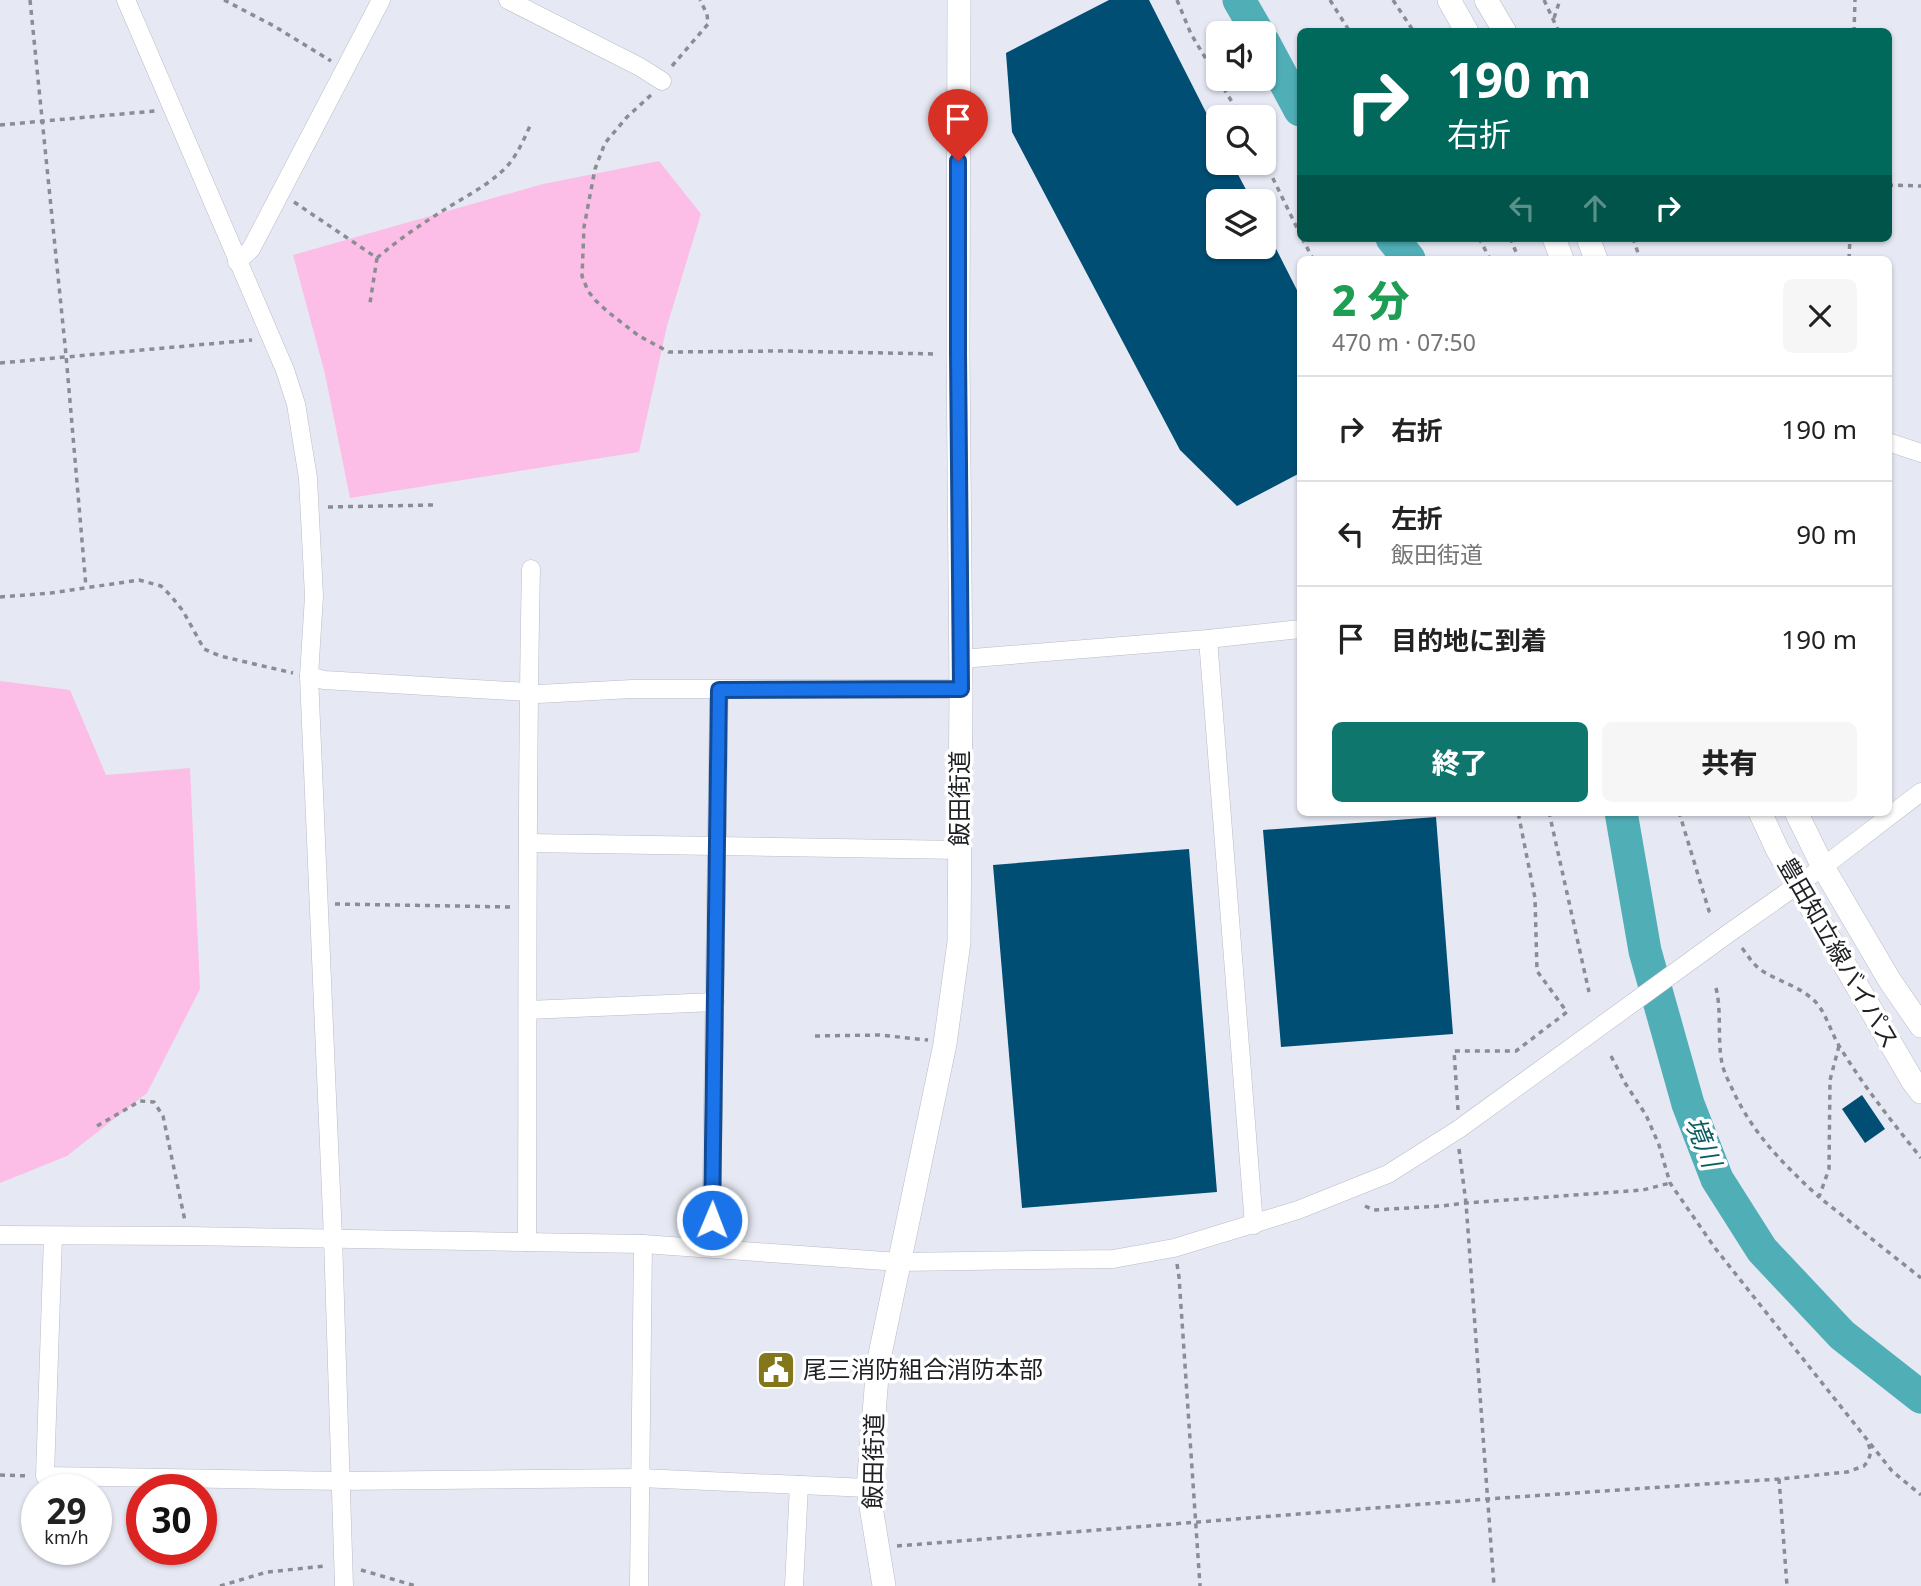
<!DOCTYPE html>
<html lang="ja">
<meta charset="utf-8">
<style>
body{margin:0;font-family:"Noto Sans","Noto Sans JP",sans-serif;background:#f6f6f6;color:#222;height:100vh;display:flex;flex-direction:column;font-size:26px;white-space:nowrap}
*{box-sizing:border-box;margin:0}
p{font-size:23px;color:#767676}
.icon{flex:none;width:38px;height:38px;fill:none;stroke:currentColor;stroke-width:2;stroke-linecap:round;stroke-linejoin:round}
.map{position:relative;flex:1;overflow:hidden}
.details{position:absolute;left:1297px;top:256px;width:595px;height:560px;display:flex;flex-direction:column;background:#fff;border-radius:10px;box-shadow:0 2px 5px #0004}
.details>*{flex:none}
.hud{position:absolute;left:1297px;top:28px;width:595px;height:214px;border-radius:10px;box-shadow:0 2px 5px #0004;background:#00695c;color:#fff;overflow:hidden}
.controls{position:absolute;left:1206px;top:21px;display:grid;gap:14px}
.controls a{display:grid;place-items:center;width:70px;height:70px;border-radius:10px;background:#fff;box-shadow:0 2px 5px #0004;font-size:35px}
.speed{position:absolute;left:21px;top:1474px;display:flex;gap:14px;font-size:35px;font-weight:700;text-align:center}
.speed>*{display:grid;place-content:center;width:91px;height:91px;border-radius:50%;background:#fff;box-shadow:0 2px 5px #0004;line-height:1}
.speed small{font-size:18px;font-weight:400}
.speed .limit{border:10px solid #d22;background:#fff;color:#111}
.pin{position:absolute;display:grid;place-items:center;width:60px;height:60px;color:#fff;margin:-72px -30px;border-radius:50% 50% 50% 0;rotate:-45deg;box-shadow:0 0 7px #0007}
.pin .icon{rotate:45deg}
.me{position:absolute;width:77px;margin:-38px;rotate:1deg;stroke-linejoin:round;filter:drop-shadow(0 0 5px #0008)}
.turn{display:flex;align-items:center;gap:24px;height:147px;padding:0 35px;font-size:32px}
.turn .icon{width:91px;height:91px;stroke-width:2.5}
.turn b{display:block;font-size:49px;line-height:60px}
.lanes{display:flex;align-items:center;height:66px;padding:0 35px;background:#0003;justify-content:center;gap:35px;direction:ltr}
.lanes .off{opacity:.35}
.round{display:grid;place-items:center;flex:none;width:74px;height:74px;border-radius:10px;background:#f6f6f6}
.overview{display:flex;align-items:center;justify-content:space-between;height:119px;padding:0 35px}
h1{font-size:42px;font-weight:800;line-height:52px;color:#1e9e55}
.button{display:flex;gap:14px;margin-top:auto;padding:14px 35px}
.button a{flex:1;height:80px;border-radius:10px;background:#0f766e;color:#fff;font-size:28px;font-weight:800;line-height:80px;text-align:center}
.button a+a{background:#f6f6f6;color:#222}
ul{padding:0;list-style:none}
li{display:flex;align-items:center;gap:21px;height:105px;padding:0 35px;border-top:2px solid #e0e0e0}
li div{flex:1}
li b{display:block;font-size:26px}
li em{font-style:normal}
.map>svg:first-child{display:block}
</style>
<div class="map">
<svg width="1921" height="1586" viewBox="0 0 1921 1586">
<rect width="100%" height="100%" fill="#e6e9f3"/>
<g fill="#fcbee6">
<polygon points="659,161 701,214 667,326 639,452 350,498 325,374 293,255 543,184"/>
<polygon points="0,681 70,690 106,775 190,768 200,989 147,1093 67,1156 0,1183"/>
</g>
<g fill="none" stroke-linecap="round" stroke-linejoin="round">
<g stroke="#50aeb7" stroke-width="33">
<polyline points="1239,0 1258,33"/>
<polyline points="1264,43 1300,110"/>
<polyline points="1392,238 1409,259"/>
<polyline points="1621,812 1645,951 1688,1104 1717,1179 1762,1250 1842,1335 1921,1397"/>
</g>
</g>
<g fill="#004e73">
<polygon points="1109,0 1149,0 1218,136 1218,163 1232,163 1252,201 1218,201 1218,247 1264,247 1264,225 1300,296 1300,473 1237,506 1180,450 1012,132 1006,53"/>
<polygon points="1436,817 1453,1034 1281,1047 1263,830"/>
<polygon points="1189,849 1217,1192 1022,1208 993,865"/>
<polygon points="1862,1095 1885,1129 1865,1143 1842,1109"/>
</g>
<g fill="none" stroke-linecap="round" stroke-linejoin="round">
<g stroke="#b9bcc6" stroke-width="19">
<g id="minor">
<polyline points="126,0 285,370 296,404 308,478 314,596 309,676 333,1238 344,1586"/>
<polyline points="508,0 640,67 662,81"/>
<polyline points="237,262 251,249 381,0"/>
<polyline points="1888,442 1921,453"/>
<polyline points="1208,639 1254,1225"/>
<polyline points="961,659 1208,639 1300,629"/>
<polyline points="309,676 324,680 528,692 538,694 632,689 961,689"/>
<polyline points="528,843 960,850"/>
<polyline points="528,1010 715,1002"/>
<polyline points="0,1235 188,1236 643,1244 899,1262 1113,1259 1174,1248 1298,1210 1388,1174 1459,1129 1729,933 1823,867 1921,792"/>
<polyline points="53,1236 45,1476 340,1481 640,1478 868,1488"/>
<path d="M527 1242C528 1018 526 793 531 569"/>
<polyline points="711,1248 719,690"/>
<polyline points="639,1586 643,1244"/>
<polyline points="794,1586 799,1485"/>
</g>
</g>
<g stroke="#b9bcc6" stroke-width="24">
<g id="major">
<polyline points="1449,0 1467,32"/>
<polyline points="1486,0 1505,32"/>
<polyline points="1554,238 1562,259"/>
<polyline points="1588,238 1596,259"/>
<polyline points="1760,812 1777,849 1912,1080 1921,1092"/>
<polyline points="1796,812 1823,867 1890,981 1921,1026"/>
<polyline points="884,1586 868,1488 878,1364 945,1044 959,942 961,689 958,352 959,0"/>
</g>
</g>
<g stroke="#8b8d94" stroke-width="3.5" stroke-dasharray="5 5" stroke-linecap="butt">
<polyline points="30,0 66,355 86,587"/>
<polyline points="224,0 274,26 331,61"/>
<polyline points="1177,0 1191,34 1241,117"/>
<polyline points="1330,0 1350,32"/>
<polyline points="1393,0 1414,32"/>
<polyline points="1544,0 1559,32"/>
<polyline points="1554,18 1560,0"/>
<polyline points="1854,32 1855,0"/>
<polyline points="672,66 708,24 707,14 700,0"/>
<polyline points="651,95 627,117 605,143 595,169 584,227 582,276 588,291 595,300 608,312 639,336 669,352 782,351 938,354"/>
<polyline points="0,125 155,111"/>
<polyline points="1264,160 1300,234"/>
<polyline points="1888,185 1921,186"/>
<polyline points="294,202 377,258 370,303"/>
<polyline points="1302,238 1313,259"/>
<polyline points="1479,238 1490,259"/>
<polyline points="1510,238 1519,259"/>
<polyline points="1633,238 1640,259"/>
<path d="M377 258C400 238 426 221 452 205 472 193 493 182 509 164 518 153 524 139 530 126"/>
<polyline points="1849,259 1850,238"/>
<polyline points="0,363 252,340"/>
<polyline points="328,507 434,505"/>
<polyline points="0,597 51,593 139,580 161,586 171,596 183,611 204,649 220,656 293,673"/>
<polyline points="1549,812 1589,992"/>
<polyline points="1679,812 1709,911 1713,915"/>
<polyline points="335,904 512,907"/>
<path d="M1742 948C1749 957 1754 966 1764 972 1782 983 1805 988 1819 1006 1828 1019 1832 1035 1841 1049 1865 1088 1893 1123 1921 1158"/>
<path d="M1716 988C1722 1013 1717 1039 1722 1063 1724 1074 1730 1083 1734 1093 1755 1136 1784 1165 1819 1197"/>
<polyline points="815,1036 879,1035 928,1040"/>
<polyline points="1839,1046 1830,1080 1829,1169 1819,1197 1921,1278"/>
<polyline points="1611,1056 1625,1083 1646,1115 1659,1145 1670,1183 1715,1248 1892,1471 1921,1495"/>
<polyline points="1458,1110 1454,1051 1516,1051 1567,1012 1537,971 1535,898 1518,812"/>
<polyline points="97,1126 140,1101 154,1102 163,1116 185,1221"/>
<polyline points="1459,1149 1466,1203 1494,1586"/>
<polyline points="1365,1206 1374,1210 1441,1206 1466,1203 1643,1190 1670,1183"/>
<polyline points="1177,1264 1179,1277 1200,1586"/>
<polyline points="0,1475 29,1476"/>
<polyline points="1779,1479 1787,1586"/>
<polyline points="897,1546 1487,1499 1779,1479 1847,1472 1864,1466 1868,1461 1871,1452 1867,1440"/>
<polyline points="361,1570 416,1586"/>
<polyline points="220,1586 267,1572 326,1566"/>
</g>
<use href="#minor" stroke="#fff" stroke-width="18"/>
<use href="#major" stroke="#fff" stroke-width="23"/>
</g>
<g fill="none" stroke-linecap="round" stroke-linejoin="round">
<g stroke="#114b97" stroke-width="18">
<polyline id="route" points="712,1220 719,690 961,689 958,352 958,161"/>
</g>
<use href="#route" stroke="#1a73e8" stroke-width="12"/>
</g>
<defs>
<g id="civic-square" transform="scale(2.0125)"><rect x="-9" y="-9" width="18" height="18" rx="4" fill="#84771b" stroke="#fff"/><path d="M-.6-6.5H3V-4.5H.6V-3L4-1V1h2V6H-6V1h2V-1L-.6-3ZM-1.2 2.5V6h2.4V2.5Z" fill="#fff"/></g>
</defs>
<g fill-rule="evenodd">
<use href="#civic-square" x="776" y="1370"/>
</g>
<g text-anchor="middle" stroke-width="7" stroke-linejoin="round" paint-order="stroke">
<g font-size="24" fill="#1f2024" stroke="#fff">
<text transform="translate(960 798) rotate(-90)" y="8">飯田街道</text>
<text transform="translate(1838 953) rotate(60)" y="8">豊田知立線バイパス</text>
<text transform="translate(874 1461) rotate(-89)" y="8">飯田街道</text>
</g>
<g font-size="24" fill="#1f2024" stroke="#fff" text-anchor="start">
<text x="803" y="1378">尾三消防組合消防本部</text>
</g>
<g font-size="26" font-style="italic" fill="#0b5d64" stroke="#fff">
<text transform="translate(1703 1142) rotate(68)" y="9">境川</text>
</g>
</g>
</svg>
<div class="controls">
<a><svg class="icon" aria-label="sound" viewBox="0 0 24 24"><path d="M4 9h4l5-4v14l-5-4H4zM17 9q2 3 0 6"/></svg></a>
<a><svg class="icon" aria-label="search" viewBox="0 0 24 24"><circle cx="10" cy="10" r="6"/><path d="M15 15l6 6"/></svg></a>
<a><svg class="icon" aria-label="layers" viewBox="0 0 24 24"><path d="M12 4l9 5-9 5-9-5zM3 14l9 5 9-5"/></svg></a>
</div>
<div class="speed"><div>29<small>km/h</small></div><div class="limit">30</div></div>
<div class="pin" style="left:958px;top:161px;background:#d93025"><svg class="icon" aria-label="arrive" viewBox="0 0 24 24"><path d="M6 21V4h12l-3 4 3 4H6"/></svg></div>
<svg class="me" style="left:712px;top:1220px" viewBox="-20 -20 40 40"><circle r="17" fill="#1a73e8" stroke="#fff" stroke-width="3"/><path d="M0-11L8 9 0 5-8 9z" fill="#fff"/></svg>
<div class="hud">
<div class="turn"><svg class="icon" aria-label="right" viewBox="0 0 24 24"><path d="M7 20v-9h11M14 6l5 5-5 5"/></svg><div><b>190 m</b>右折</div></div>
<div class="lanes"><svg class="icon off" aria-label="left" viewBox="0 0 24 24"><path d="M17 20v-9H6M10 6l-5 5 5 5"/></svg><svg class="icon off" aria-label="ahead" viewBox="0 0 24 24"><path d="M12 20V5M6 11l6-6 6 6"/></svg><svg class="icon" aria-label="right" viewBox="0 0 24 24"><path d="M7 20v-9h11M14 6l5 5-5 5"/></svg></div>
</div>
<section class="details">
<div class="overview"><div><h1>2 分</h1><p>470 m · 07:50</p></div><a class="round"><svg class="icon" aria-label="close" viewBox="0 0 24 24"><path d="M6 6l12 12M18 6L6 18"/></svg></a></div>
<ul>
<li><svg class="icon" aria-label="right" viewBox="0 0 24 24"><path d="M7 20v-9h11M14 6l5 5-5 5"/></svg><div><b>右折</b></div><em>190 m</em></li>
<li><svg class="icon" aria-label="left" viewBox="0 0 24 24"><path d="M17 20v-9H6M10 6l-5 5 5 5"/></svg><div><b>左折</b><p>飯田街道</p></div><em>90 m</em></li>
<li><svg class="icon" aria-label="arrive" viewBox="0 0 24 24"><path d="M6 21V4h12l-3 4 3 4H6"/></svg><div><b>目的地に到着</b></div><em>190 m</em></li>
</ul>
<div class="button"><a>終了</a><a>共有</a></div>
</section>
</div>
